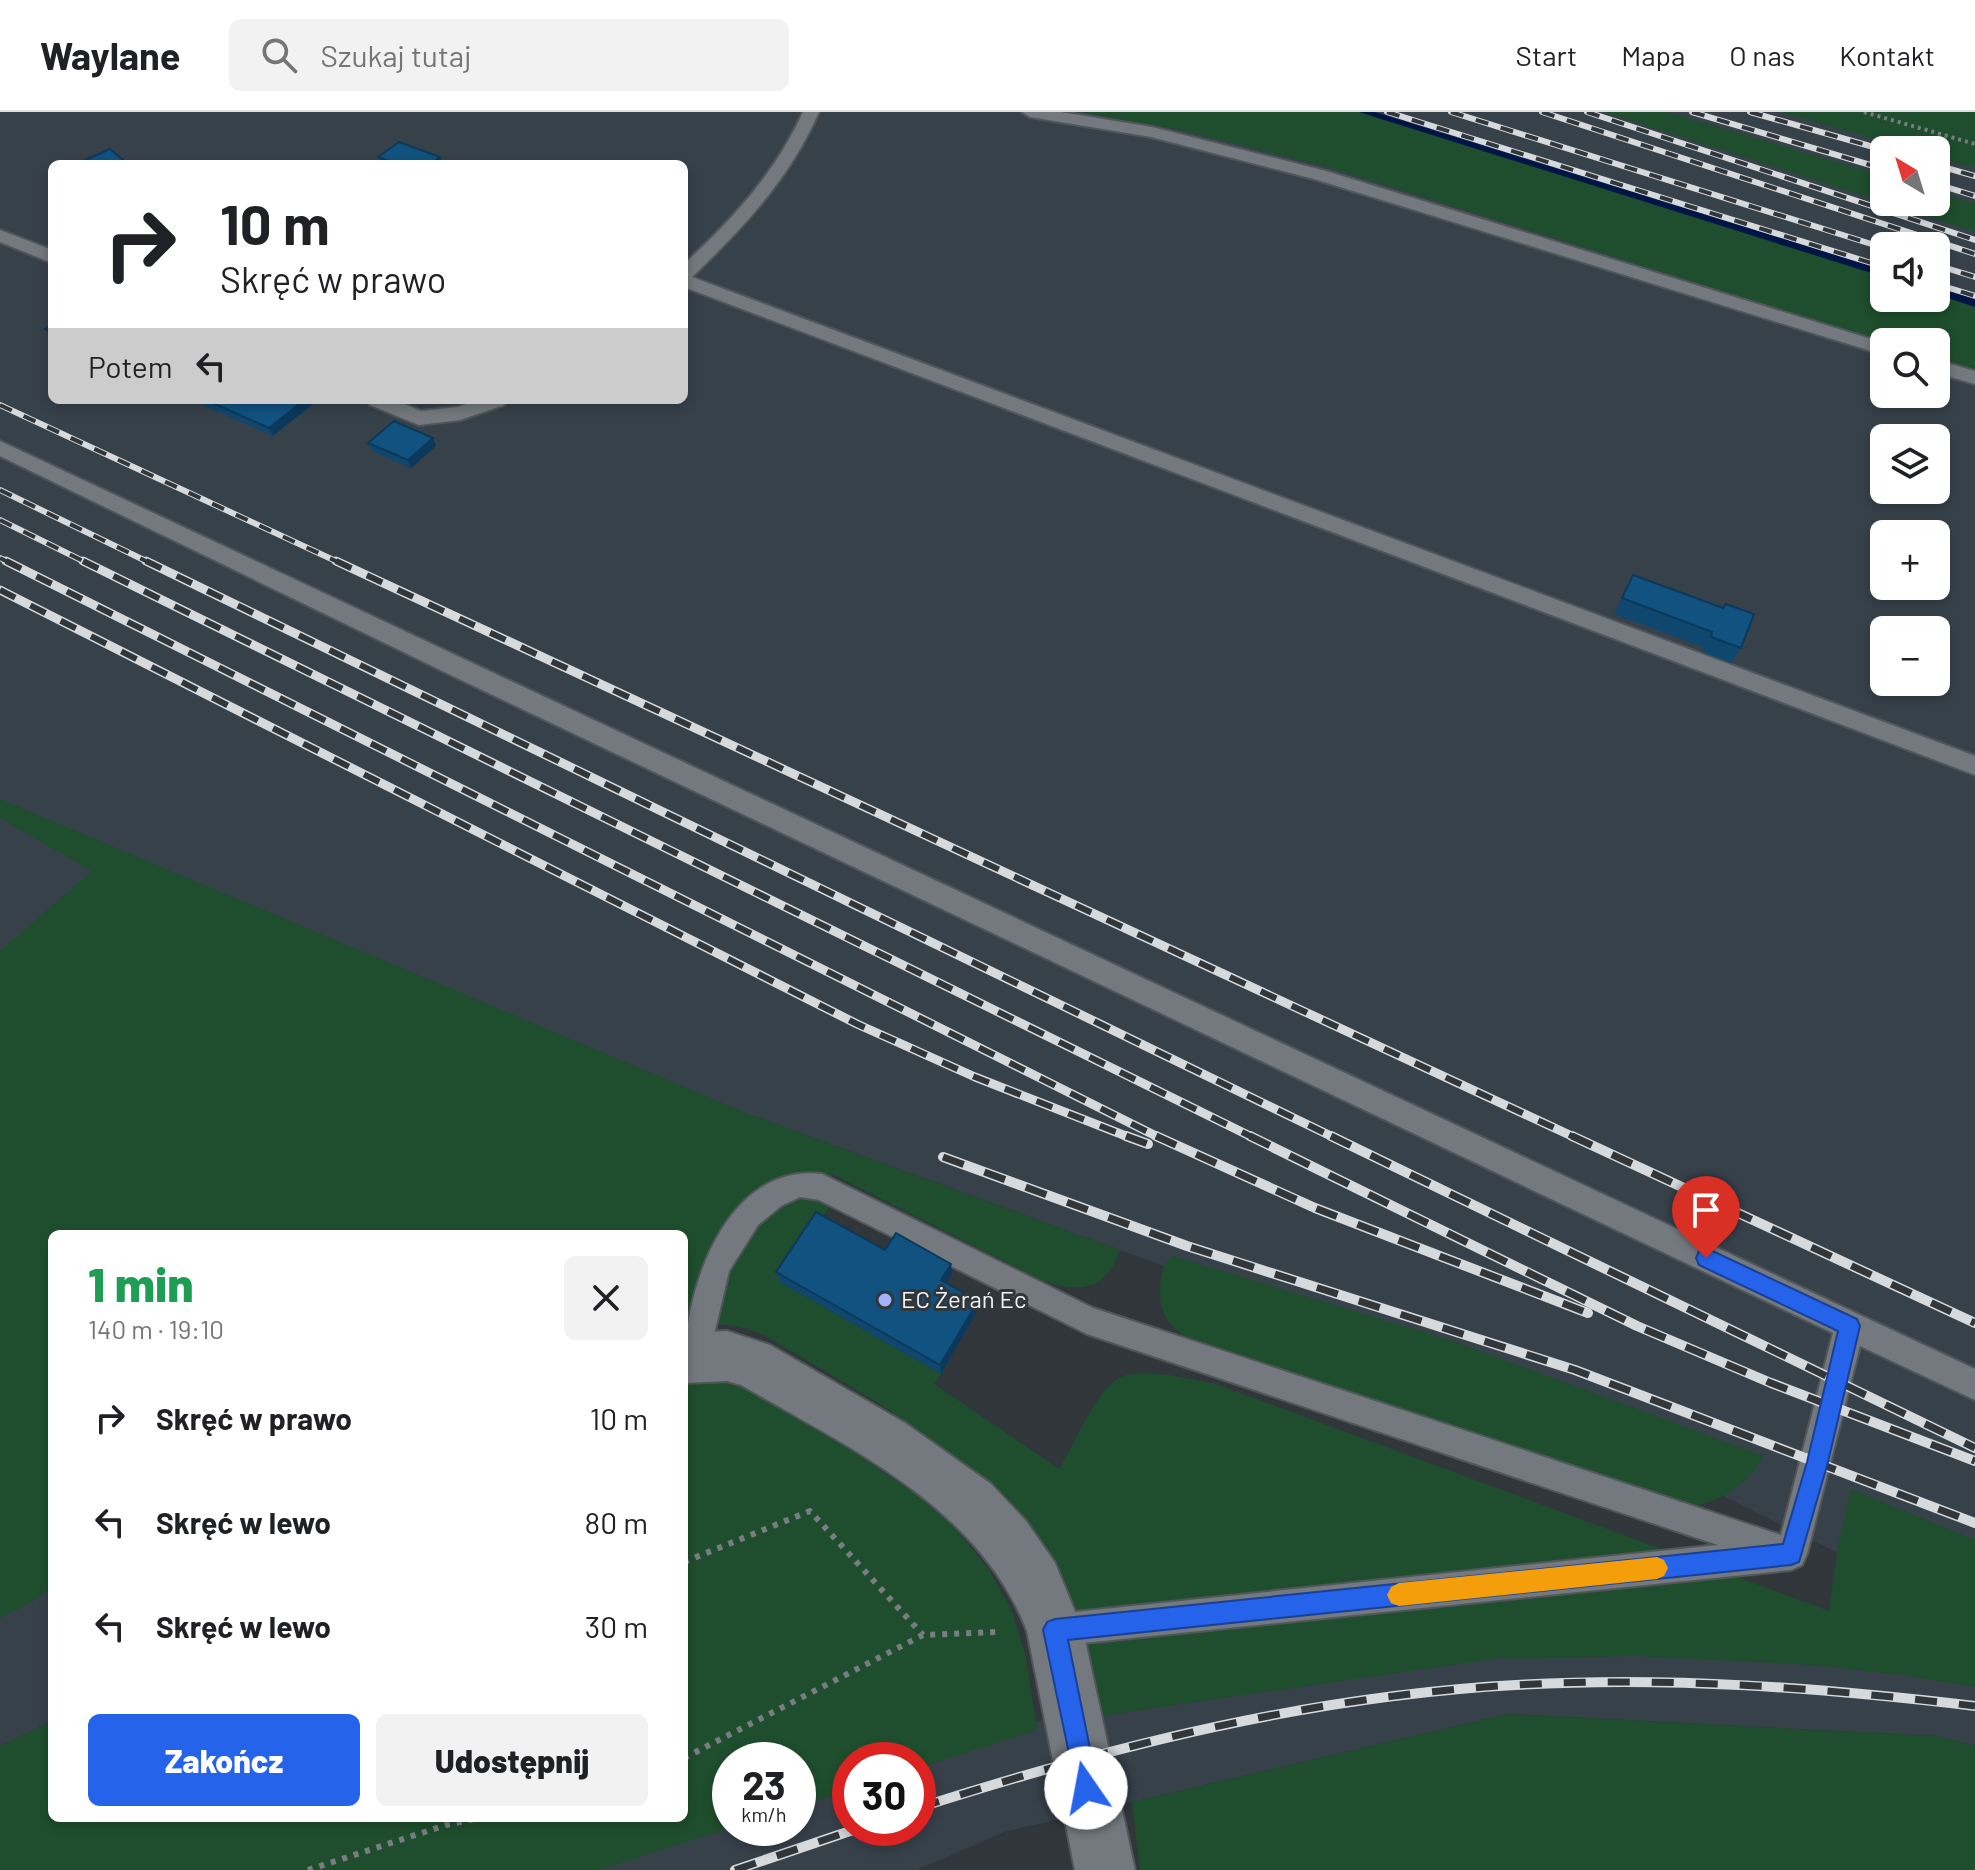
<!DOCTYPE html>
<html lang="pl">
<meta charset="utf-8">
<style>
body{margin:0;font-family:Barlow,sans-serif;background:#f2f2f2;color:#202124;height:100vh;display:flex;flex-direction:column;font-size:30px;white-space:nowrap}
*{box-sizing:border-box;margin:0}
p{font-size:26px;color:#757577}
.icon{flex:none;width:44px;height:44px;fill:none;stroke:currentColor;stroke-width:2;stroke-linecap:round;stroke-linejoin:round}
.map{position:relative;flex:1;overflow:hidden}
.side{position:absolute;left:48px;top:1118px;width:640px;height:592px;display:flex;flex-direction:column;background:#fff;border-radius:12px;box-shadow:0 4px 12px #0003}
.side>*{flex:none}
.banner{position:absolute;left:48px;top:48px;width:640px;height:244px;border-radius:12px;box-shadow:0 4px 12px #0003;background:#fff;color:#202124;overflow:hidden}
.needle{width:52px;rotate:322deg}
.fabs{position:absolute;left:1870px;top:24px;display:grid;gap:16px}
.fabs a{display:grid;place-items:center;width:80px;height:80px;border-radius:12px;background:#fff;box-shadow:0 4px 12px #0003;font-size:40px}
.speed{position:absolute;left:712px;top:1630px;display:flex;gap:16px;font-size:40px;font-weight:700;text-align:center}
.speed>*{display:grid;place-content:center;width:104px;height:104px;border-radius:50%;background:#fff;box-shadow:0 4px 12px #0003;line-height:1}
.speed small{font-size:20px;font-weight:400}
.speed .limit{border:12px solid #d22;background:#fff;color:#111}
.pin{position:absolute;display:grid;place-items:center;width:68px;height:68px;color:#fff;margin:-82px -34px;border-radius:50% 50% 50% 0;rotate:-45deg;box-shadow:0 0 8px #0007}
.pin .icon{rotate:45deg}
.me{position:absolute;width:88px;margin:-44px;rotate:348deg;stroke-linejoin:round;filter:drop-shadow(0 0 6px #0008)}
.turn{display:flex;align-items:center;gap:28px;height:168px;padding:0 40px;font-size:36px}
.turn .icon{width:104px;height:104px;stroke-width:2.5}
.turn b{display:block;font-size:56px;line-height:68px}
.then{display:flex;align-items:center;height:76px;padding:0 40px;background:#0003;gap:16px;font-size:30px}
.round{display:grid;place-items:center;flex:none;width:84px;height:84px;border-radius:12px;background:#f2f2f2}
.overview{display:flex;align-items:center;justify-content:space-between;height:136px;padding:0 40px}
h1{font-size:48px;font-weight:800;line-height:60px;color:#1e9e55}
.action{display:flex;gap:16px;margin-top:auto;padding:16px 40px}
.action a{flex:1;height:92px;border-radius:12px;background:#2563eb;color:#fff;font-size:32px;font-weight:800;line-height:92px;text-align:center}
.action a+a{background:#f2f2f2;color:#202124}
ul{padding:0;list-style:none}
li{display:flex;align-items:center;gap:24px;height:104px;padding:0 40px}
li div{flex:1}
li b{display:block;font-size:30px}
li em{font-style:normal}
header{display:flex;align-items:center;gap:48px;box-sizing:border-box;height:112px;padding:0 40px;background:#fff;border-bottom:2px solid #e0e0e0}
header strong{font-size:38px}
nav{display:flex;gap:44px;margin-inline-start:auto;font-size:28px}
.search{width:560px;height:72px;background:#f2f2f2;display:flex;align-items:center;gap:20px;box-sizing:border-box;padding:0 28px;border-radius:12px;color:#757577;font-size:30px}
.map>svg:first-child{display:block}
</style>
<header>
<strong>Waylane</strong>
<div class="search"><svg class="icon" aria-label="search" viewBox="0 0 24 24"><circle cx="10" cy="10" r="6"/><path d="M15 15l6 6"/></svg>Szukaj tutaj</div>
<nav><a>Start</a><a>Mapa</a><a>O nas</a><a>Kontakt</a></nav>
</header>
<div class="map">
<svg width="1975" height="1758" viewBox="0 0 1975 1758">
<rect width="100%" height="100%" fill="#31363b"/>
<g fill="#37414a" fill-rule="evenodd">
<path d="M0 0H1975V1509L1530 1288 754 1004 52 1122V1609L0 1634ZM1884 38H1936V90H1884ZM52 52H684V288H52ZM1884 134H1936V186H1884ZM1884 230H1936V282H1884ZM1884 326H1936V378H1884ZM1884 422H1936V474H1884ZM1884 518H1936V570H1884Z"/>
<polygon points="1503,1522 1975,1561 1975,1634 1936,1624 1508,1602 1004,1720 917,1758 570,1758 730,1706 730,1716 798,1716 798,1684 850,1667 850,1716 918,1716 918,1648 1012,1614"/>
</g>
<g fill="#1e4e2d">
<polygon points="1082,0 1364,0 1884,162 1884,186 1936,186 1936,178 1975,191 1975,258 1936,246 1936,230 1885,230 1328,55 1189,20"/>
<polygon points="1605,0 1667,0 1884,64 1884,90 1936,90 1936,80 1975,91 1975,120"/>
<polygon points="1782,0 1975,0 1975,56 1936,45 1936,38 1913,38"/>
<path d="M0 687 754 1004 1120 1138C1106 1179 1079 1181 1043 1169L832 1062 818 1081 829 1087V1095L780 1170 941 1262 934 1272 1059 1357C1075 1334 1098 1269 1127 1263 1154 1257 1186 1267 1213 1271L1829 1499 1837 1439 1851 1377 1975 1428V1575L1902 1563 1813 1553 1638 1544 1501 1546 1100 1604C1095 1576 1092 1547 1083 1520 1036 1370 889 1298 764 1223 736 1211 714 1211 684 1213V1122H52V1475L32 1490 0 1506V839L92 759 0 706Z"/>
<path d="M1173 1144 1453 1229 1763 1344C1745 1374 1725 1388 1690 1395L1416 1306 1189 1227C1158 1206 1157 1190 1163 1154Z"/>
<polygon points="684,1267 720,1267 745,1276 857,1342 914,1381 953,1413 989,1458 1011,1497 1026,1545 1037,1618 918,1656 918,1648 850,1648 850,1678 798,1694 798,1648 730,1648 730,1716 598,1758 0,1758 0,1634 52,1609 52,1706 684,1706"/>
<polygon points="1508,1602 1936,1624 1975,1634 1975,1758 1140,1758 1132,1690"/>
</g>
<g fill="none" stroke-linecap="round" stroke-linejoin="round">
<g fill="#001547" fill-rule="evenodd">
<polygon points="1359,0 1375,0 1884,158 1884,165"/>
<polygon points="1936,174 1975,187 1975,195 1936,182"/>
</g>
<g stroke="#515659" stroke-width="4">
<g id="lane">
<path d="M803 0H819C790 66 744 115 692 165L1975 644V663L684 175V152C733 107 775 61 803 0Z"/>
<polygon points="1022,0 1061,0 1152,15 1326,59 1884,231 1884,243 1314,67 1151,25 1030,5"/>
<polygon points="0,118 52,138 52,151 0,130"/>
<polygon points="1936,248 1975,259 1975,272 1936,261"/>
<polygon points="367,288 395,288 421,299 458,295 477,288 507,288 504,293 460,308 419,313 370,293"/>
<path d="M0 329 1975 1257V1288L1860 1234 1807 1442 1802 1453 1791 1458 1055 1534 1043 1530 1039 1518 1043 1506 1055 1502 1718 1433 1087 1222 819 1088 800 1085 781 1094 758 1113 729 1159 709 1244 705 1254 694 1259 684 1255C684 1179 726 1050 822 1062L1093 1196 1781 1423 1833 1221 459 567 0 344Z"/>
</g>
</g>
<g stroke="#515659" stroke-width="4">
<path id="street" d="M727 1219 770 1233 905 1311 991 1372 1026 1409 1055 1451 1083 1519 1135 1758H1075L1027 1519C979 1395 850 1336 741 1273L727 1269 684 1271V1221Z"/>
</g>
<polyline stroke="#797d82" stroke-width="4" stroke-dasharray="3 4" stroke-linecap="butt" points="1864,0 1975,32"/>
<g stroke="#797d82" stroke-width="6" stroke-dasharray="5 7" stroke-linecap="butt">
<polyline points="684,1450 810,1399 923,1523"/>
<polyline points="684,1646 923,1523 997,1520"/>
<polyline points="308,1758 446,1713 479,1706"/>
</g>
<use href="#lane" fill="#73797e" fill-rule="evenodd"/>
<use href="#street" fill="#73797e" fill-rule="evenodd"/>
<g stroke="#d6dadd" stroke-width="6">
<g id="rail-far2">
<polyline points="1387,0 1884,155"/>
<polyline points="1451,0 1884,136"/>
<polyline points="1542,0 1975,142"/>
<polyline points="1587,0 1975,128"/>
<polyline points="1692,0 1884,57"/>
<polyline points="1750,0 1884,38"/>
<polyline points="1936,53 1975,64"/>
<polyline points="1936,72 1975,84"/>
<polyline points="1936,153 1975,165"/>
<polyline points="1936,172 1975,184"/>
<polyline points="0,293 340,451"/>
<polyline points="0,378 150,451"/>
<polyline points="0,408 87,451"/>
<polyline points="0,446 10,451"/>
</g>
</g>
<g stroke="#d6dadd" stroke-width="9">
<g id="rail-far1">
<polyline points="6,449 1160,1026"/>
<polyline points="83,449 1254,1026"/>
<polyline points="146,449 1335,1026"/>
<polyline points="336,449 1576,1026"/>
<polyline points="0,478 857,912 975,965 1131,1026"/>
</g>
</g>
<g stroke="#d6dadd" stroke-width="10">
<g id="rail">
<polyline points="1126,1024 1148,1032"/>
<polyline points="1156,1024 1315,1096 1588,1201"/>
<polyline points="1250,1024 1637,1214 1771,1271 1975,1349"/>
<polyline points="1331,1024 1975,1336"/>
<polyline points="1572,1024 1975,1211"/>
<polyline points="943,1045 1187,1134 1575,1258 1975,1411"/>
<path d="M918 1696C1112 1634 1311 1584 1516 1573 1669 1564 1822 1576 1975 1594"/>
<polyline points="735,1758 859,1716"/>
</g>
</g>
<use href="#rail-far2" stroke="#31363b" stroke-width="4" stroke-dasharray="13" stroke-linecap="butt"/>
<use href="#rail-far1" stroke="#31363b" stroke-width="6" stroke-dasharray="17" stroke-linecap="butt"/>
<use href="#rail" stroke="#31363b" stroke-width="7" stroke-dasharray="22" stroke-linecap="butt"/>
</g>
<g fill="#0f476f">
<polygon points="378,45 442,52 380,52"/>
<polygon points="52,213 52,226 45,217"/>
<polygon points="192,288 311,288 313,292 273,324"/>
<polygon points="368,331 436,334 411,356 372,339"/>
<polygon points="1633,463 1741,536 1731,551 1702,540 1703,535 1614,502"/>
<polygon points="885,1138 952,1162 946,1171 978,1189 978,1198 941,1262 780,1170 776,1160"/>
</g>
<g fill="#0c395a">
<polygon points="440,45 442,52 431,52"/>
<polygon points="304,288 311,288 313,292 273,324 269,316"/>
<polygon points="433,326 436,334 411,356 408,348"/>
<polygon points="951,1152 952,1162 942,1178 941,1168"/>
<polygon points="978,1189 978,1198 941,1262 940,1253"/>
</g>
<g fill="#115281" stroke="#0c395a" stroke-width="2">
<polygon points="399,30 440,45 431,52 396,52 378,45"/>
<polygon points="110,37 128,52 76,52"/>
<polygon points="52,213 52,220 45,217"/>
<polygon points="206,288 304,288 269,316"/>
<polygon points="394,309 433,326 408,348 368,331"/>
<polygon points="1633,463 1723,496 1726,492 1754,502 1741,536 1711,525 1712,520 1622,486"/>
<polygon points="816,1100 885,1138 896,1121 951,1152 941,1168 978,1189 940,1253 776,1160"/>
</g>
<polygon fill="#2563eb" stroke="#184099" stroke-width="2" points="1706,1136 1857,1207 1860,1214 1828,1350 1799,1450 1791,1453 1068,1528 1098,1676 1094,1684 1086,1688 1078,1684 1043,1518 1047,1510 1055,1507 1783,1432 1807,1350 1838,1219 1699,1153 1696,1146 1699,1139"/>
<polygon fill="#f59e0b" points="1657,1445 1664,1448 1668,1456 1664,1464 1657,1467 1399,1494 1391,1491 1387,1483 1391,1475 1399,1471"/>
<circle fill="#a1b3fd" stroke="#31363b" stroke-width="3" cx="885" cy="1188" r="8"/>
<g text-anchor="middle" stroke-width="6" stroke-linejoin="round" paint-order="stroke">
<g font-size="24" fill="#f1f4f7" stroke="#31363b" text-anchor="start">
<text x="901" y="1196">EC Żerań Ec</text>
</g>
</g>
</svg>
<div class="fabs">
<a><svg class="needle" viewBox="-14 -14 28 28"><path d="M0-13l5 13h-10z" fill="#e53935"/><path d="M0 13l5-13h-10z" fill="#757577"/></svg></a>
<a><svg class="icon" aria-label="sound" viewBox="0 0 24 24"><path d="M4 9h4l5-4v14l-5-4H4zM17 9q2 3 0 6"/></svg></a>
<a><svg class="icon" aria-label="search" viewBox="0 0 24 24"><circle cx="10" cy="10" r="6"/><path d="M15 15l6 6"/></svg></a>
<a><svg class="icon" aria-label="layers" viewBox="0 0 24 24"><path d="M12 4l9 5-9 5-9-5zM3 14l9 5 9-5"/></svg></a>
<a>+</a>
<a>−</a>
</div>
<div class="speed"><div>23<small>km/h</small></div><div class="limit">30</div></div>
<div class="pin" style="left:1706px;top:1146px;background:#d93025"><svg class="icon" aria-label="arrive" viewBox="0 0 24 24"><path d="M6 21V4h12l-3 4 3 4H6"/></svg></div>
<svg class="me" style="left:1086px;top:1676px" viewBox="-20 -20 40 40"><circle r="19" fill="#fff"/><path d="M0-13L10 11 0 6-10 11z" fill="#2563eb"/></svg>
<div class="banner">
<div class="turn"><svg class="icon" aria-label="right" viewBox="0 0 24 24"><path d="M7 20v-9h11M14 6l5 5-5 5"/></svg><div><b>10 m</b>Skręć w prawo</div></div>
<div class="then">Potem<svg class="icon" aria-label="left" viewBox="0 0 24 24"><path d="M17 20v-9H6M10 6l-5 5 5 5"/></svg></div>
</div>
<section class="side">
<div class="overview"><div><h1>1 min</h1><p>140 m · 19:10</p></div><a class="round"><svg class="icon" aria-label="close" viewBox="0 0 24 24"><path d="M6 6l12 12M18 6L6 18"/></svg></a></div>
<ul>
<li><svg class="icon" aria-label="right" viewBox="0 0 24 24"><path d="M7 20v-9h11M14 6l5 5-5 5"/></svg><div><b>Skręć w prawo</b></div><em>10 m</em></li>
<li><svg class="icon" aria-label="left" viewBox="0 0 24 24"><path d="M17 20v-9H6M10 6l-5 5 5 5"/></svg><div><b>Skręć w lewo</b></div><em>80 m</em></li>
<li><svg class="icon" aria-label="left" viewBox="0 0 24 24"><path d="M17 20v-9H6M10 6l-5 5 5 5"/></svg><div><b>Skręć w lewo</b></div><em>30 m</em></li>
</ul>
<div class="action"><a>Zakończ</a><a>Udostępnij</a></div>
</section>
</div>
